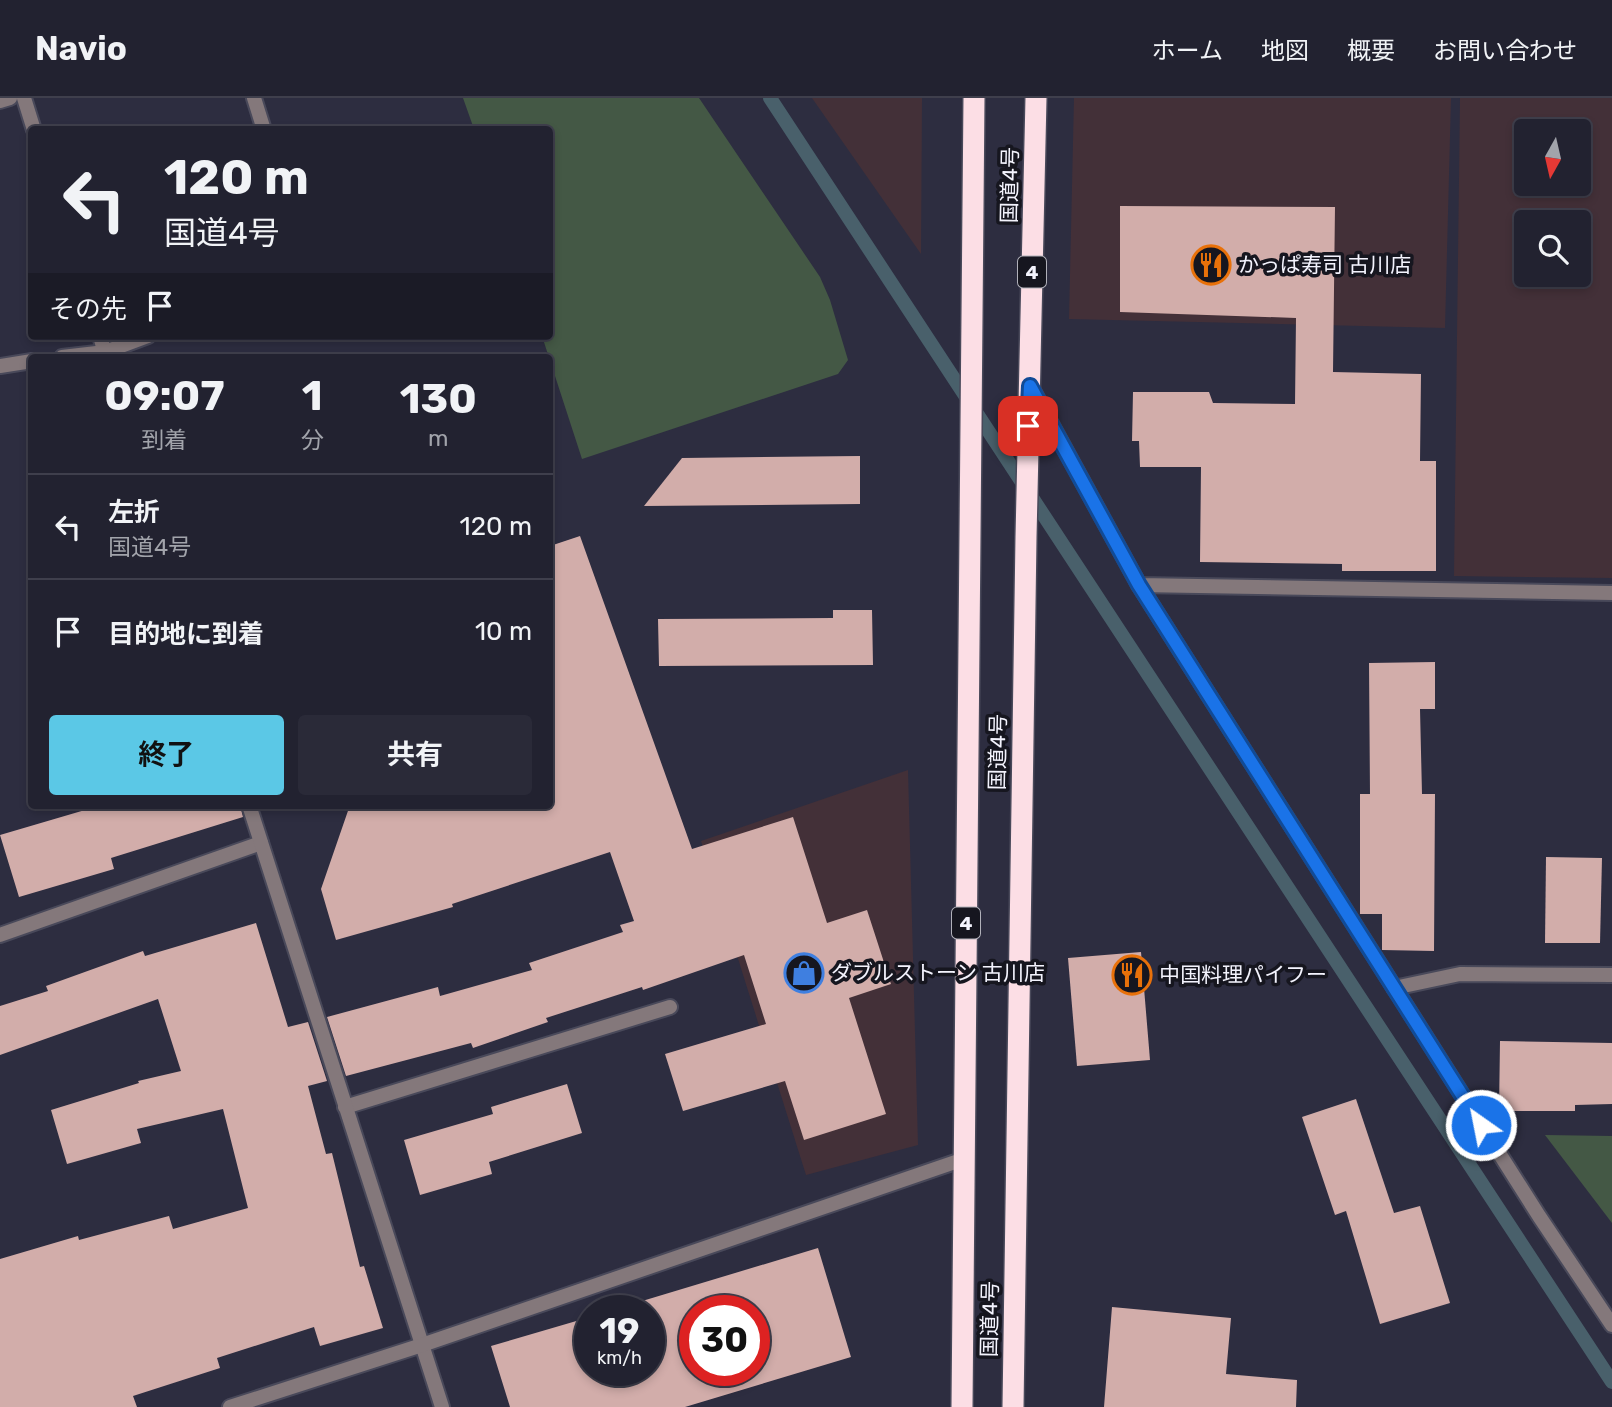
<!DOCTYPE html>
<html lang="ja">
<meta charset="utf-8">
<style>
body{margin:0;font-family:Rubik,"Noto Sans JP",sans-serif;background:#2a2a38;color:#f1f3f6;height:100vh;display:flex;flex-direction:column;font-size:26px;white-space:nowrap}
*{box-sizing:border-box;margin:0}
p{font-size:23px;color:#a2a4ab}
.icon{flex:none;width:38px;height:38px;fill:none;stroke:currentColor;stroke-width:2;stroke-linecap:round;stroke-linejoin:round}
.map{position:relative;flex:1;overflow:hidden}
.details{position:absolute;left:28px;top:256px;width:525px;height:455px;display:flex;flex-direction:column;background:#222230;border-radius:7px;box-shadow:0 4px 10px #0003,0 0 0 2px #3f3f4c}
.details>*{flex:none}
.banner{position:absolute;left:28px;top:28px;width:525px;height:214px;border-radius:7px;box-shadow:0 4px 10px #0003,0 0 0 2px #3f3f4c;background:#222230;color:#f1f3f6;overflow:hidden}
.needle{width:46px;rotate:188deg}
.tools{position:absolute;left:1514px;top:21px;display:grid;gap:14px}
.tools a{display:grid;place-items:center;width:77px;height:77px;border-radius:7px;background:#222230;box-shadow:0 4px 10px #0003,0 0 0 2px #3f3f4c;font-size:35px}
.speed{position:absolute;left:574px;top:1197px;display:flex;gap:14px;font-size:35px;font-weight:700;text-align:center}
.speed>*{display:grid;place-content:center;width:91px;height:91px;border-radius:50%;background:#222230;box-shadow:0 4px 10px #0003,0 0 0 2px #3f3f4c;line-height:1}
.speed small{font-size:18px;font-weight:400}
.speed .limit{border:10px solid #d22;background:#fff;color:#111}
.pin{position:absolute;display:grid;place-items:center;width:60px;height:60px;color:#fff;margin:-30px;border-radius:14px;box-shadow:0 4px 10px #0006}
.me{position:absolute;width:77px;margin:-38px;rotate:327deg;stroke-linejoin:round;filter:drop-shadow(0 0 5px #0008)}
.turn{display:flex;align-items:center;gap:24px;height:147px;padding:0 21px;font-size:32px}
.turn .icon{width:91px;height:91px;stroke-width:2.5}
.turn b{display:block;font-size:49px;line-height:60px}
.then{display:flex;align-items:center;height:66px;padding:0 21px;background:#0003;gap:14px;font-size:26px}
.eta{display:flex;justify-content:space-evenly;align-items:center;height:119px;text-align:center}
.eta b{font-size:42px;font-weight:700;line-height:49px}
.primary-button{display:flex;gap:14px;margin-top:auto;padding:14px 21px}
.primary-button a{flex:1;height:80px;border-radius:7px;background:#5bc8e6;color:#111;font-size:28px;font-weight:700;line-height:80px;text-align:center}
.primary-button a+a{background:#2a2a38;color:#f1f3f6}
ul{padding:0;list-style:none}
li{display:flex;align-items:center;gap:21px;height:105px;padding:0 21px;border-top:2px solid #3f3f4c}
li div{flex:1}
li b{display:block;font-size:26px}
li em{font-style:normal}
header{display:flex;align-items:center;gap:42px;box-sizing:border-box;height:98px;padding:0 35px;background:#222230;border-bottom:2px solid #3f3f4c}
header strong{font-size:33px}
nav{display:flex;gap:38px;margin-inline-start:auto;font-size:24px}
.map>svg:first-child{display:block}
</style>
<header>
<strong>Navio</strong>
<nav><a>ホーム</a><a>地図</a><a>概要</a><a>お問い合わせ</a></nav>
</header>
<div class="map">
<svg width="1612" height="1309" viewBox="0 0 1612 1309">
<rect width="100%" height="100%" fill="#2d2d40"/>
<g fill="#433038" fill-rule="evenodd">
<polygon points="812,0 922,0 921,156"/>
<polygon points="1074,0 1451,0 1445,230 1069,221"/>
<path d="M1460 0H1612V480L1454 478ZM1526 33H1578V86H1526ZM1526 124H1578V177H1526Z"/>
<polygon points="908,672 918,1047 806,1077 701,743"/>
</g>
<g fill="#445845">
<polygon points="463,0 699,0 820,179 830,202 848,262 838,276 582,361 542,238 550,238 550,32 474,31"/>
<polygon points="1545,1037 1612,1038 1612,1125"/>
</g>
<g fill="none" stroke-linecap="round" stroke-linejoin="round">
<polyline stroke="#49606b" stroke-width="14" points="770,0 1612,1284"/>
</g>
<g fill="#d2adaa" fill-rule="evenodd">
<polygon points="1120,108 1335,109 1333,274 1421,276 1420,363 1436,363 1436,473 1342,473 1342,466 1200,464 1201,369 1140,369 1139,343 1132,343 1133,294 1209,294 1213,305 1295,306 1296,220 1120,214"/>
<polygon points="860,358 860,406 644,408 682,360"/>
<polygon points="580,438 692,751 793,719 827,825 867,812 891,886 849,900 886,1016 804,1042 785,983 683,1013 665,956 766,926 744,857 643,892 642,889 546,920 548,924 473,950 471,945 346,978 327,919 438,889 440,898 532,872 529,865 623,834 620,827 634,823 610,754 452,806 453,809 336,842 321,791 350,707 550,707 550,448"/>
<polygon points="833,512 872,512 873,567 659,568 658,521 833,520"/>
<polygon points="1435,564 1435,611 1420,611 1422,696 1435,696 1434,853 1382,852 1382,816 1360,816 1360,696 1370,696 1369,565"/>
<polygon points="102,707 240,707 243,719 111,760 114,771 19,799 0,737"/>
<polygon points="1546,759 1602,760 1600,845 1545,845"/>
<polygon points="256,825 288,929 308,924 327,983 308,988 326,1056 332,1055 360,1169 364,1168 383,1230 320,1248 314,1229 217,1260 220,1270 133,1298 137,1309 0,1309 0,1161 78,1138 79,1142 169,1118 173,1131 248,1110 223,1011 137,1031 141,1045 67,1066 51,1012 139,985 138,983 181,973 158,901 0,957 0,908 48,893 46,888 143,853 145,858"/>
<polygon points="1141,854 1150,962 1077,968 1068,860"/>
<polygon points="1500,943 1612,945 1612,1006 1575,1007 1575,1013 1499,1013"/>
<polygon points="567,986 582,1035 489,1064 492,1076 420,1097 404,1042 493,1016 491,1009"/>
<polygon points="1356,1001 1394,1115 1420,1108 1450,1205 1380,1226 1346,1113 1335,1117 1302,1019"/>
<path d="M818 1150 851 1259 685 1309H510L491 1248 590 1219V1272H649V1213H609ZM695 1213H754V1272H695Z"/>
<polygon points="1112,1209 1231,1220 1226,1276 1297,1282 1296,1309 1104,1309"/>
</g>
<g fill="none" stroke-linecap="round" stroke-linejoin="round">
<g stroke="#49495a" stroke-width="18">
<g id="lane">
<polyline points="0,837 261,745"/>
<polyline points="1394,890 1460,876 1612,877"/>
<polyline points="345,1009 670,909"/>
</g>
</g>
<g stroke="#49495a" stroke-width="18">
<g id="street">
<polyline points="24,0 34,32"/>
<polyline points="254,0 264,32"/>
<polyline points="0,3 10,0"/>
<polyline points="100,238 106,259"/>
<polyline points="62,259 105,254 148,238"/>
<polyline points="0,268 32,263"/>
<polyline points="1031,289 1139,487 1612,495"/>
<polyline points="1139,487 1539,1118 1612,1227"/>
<polyline points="249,707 442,1309"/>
<polyline points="230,1309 422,1247 964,1061"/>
</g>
</g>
<g stroke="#49495a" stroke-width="24">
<g id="highway">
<polyline points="962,1309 974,0"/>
<polyline points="1013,1309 1026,439 1036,0"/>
</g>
</g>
<use href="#lane" stroke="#84787b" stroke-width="14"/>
<use href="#street" stroke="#84787b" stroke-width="14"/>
<use href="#highway" stroke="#fcdee5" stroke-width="21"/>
</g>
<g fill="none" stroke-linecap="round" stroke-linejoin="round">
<g stroke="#114b97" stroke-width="18">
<polyline id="route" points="1028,328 1030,288 1139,487 1481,1027"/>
</g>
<use href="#route" stroke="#1a73e8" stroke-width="12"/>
</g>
<defs>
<g id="restaurant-ring" transform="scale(2.0125)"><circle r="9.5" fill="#16161f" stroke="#e8710a" stroke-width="1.5"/><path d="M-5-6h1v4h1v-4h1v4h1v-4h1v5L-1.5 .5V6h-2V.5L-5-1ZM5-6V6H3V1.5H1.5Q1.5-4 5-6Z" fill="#e8710a"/></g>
<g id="shop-ring" transform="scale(2.0125)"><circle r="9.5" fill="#16161f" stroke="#3f7fe0" stroke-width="1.5"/><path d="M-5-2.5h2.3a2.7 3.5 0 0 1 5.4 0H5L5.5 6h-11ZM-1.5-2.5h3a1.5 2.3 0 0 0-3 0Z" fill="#3f7fe0"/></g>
</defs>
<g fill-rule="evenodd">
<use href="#restaurant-ring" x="1211" y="167"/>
<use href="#shop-ring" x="804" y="875"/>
<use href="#restaurant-ring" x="1132" y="877"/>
</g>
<g text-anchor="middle" stroke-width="7" stroke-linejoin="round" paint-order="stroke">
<g fill="#16161f" stroke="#b1b1ba" stroke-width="2">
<rect x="1018" y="158.5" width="28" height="31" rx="5"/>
<rect x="952" y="809.5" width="28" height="31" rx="5"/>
</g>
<g font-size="19" font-weight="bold" fill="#f3f3fd">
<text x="1032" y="181">4</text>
<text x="966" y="832">4</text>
</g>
<g font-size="21" fill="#f3f3fd" stroke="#16161f">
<text transform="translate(1010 87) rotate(-89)" y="7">国道4号</text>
<text transform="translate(998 654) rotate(-89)" y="7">国道4号</text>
<text transform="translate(990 1221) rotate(-89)" y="7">国道4号</text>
</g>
<g font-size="21" fill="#f3f3fd" stroke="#16161f" text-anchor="start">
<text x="1238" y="174">かっぱ寿司 古川店</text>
<text x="831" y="882">ダブルストーン 古川店</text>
<text x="1159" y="884">中国料理パイフー</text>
</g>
</g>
</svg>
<div class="tools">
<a><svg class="needle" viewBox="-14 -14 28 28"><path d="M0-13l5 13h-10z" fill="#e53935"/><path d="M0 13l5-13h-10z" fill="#a2a4ab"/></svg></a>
<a><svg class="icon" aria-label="search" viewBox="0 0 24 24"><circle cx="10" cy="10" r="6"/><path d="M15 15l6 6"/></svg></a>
</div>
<div class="speed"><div>19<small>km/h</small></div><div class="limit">30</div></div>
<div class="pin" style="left:1028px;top:328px;background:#d93025"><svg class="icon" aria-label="arrive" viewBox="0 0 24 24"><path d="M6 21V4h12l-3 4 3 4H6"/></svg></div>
<svg class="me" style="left:1481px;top:1027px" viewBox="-20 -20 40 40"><circle r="17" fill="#1a73e8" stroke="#fff" stroke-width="3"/><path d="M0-11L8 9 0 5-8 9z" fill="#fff"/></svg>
<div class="banner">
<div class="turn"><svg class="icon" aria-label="left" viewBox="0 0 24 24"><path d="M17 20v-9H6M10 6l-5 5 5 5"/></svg><div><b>120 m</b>国道4号</div></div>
<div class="then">その先<svg class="icon" aria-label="arrive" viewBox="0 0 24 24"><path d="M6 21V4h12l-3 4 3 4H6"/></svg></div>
</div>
<section class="details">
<div class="eta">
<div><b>09:07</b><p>到着</p></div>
<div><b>1</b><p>分</p></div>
<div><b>130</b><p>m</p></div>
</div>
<ul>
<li><svg class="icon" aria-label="left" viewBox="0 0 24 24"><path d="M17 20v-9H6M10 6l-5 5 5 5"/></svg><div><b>左折</b><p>国道4号</p></div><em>120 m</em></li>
<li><svg class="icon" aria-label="arrive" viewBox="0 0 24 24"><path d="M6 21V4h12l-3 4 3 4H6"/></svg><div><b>目的地に到着</b></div><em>10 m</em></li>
</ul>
<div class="primary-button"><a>終了</a><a>共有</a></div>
</section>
</div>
